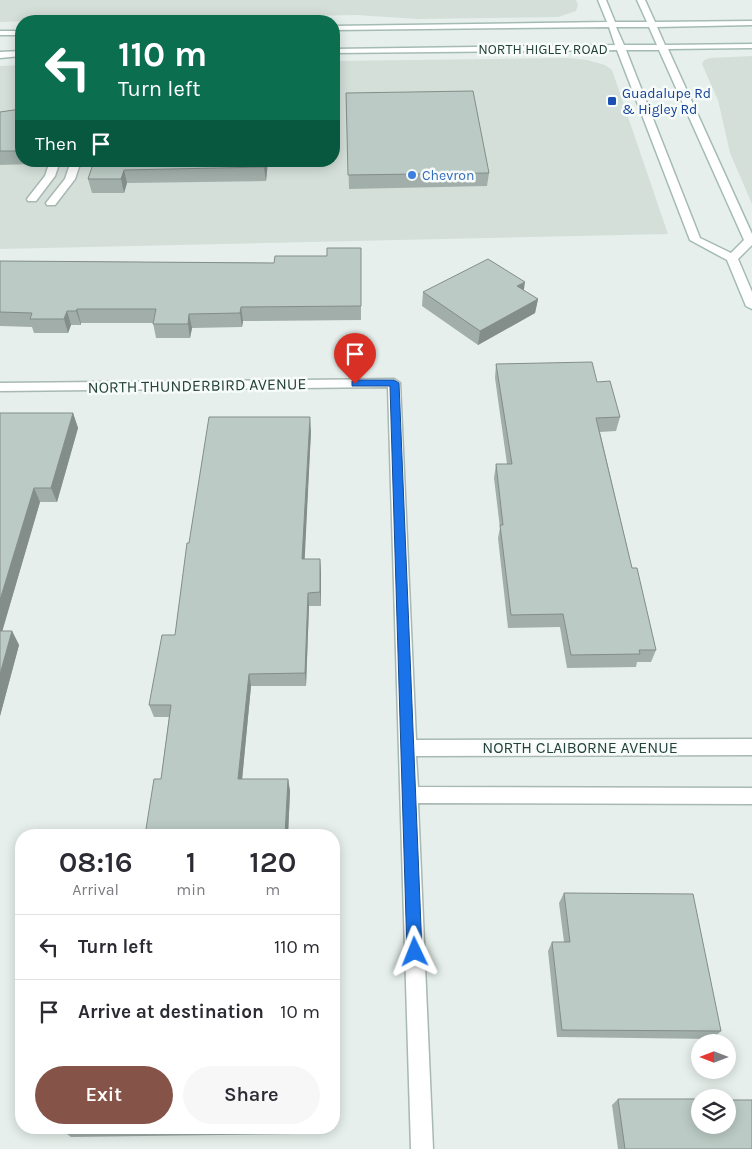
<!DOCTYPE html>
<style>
body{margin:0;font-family:Karla,sans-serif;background:#f7f7f7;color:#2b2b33;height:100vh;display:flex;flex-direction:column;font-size:19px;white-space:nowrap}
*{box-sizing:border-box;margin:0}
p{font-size:16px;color:#7c7c81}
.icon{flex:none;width:28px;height:28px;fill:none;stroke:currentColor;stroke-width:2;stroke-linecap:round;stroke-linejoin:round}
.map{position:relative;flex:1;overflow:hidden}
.panel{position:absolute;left:15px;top:829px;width:325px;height:305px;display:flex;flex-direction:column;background:#fff;border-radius:20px;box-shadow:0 2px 12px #0003}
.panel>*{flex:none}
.hud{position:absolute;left:15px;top:15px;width:325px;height:152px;border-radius:20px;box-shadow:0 2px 12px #0003;background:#0b6e4f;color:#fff;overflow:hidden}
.needle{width:32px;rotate:270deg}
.controls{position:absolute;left:691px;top:1034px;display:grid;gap:10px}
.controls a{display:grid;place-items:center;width:45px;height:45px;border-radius:50%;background:#fff;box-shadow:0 2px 12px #0003;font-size:25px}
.pin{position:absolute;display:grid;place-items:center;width:42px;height:42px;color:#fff;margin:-51px -21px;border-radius:50% 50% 50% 0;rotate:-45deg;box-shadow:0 0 5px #0007}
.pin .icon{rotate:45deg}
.me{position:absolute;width:55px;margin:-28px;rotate:358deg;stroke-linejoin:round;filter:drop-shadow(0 0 4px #0008)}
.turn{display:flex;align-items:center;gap:18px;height:105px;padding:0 20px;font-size:22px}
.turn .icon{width:65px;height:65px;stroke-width:2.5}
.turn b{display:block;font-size:35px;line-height:42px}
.then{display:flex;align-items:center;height:48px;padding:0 20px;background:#0003;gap:10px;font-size:19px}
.eta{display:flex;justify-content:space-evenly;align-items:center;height:85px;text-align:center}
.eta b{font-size:30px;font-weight:600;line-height:35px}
.cta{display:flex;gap:10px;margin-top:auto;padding:10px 20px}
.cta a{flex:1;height:58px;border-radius:30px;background:#855347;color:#fff;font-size:20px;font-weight:600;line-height:58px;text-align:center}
.cta a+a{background:#f7f7f7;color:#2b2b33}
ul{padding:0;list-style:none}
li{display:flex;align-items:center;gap:15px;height:65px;padding:0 20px;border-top:1px solid #e1e1e2}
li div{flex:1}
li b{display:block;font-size:19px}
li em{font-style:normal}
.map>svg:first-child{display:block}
</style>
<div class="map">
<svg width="752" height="1149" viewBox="0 0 752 1149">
<rect width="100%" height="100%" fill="#e6efeb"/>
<g fill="#d4dfda">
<polygon points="0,0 576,0 578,5 576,11 558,17 417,19 357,15 298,16 234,21 82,19 0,22"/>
<polygon points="752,56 752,204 730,153 718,100 702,64 704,60 710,58"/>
<polygon points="568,58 587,60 605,65 612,70 668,234 0,249 0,66 21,65 21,161 334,161 334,61"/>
</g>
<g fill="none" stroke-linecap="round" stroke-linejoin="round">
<g stroke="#a8b8b2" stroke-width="3">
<g id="service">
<polygon points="50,161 60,161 55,176 36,201 28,201 27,199 45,176"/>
<polygon points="71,161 81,161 75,179 55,205 47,205 46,203 65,179"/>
</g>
</g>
<g stroke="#a8b8b2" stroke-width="3">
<polygon id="minor" points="394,379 400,383 416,740 752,739 752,755 416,756 418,787 752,788 752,804 418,803 433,1149 411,1149 388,387 0,391 0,383"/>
</g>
<g stroke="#a4bbb3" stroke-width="3">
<g id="secondary">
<path d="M598 0H606L615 22H647L637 0H645L655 22 752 21V25L657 27 665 45 752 44V48L668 49 752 234V245L738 259 752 292V309L746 306 727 260 690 240 617 50 334 53V49L615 45 609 27 334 30V26L607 22ZM616 27H649L657 45H624ZM626 50H659L744 240 731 253 700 238Z"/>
<rect x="0" y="31" width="21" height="4"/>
<polygon points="21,51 21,56 0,58 0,52"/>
</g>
</g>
<use href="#service" fill="#fff" fill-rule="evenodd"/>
<use href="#minor" fill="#fff" fill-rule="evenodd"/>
<use href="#secondary" fill="#fff" fill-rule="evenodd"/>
</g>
<g fill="#a1aea9">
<polygon points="346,93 489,173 487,186 349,189"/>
<polygon points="21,109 21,161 33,161 33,164 0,165 0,112"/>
<polygon points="94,161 268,161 266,181 127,183 124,193 92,193 88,179"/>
<polygon points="361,248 361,320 243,321 242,327 192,328 190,338 156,338 153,323 81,323 81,325 71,325 68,333 34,333 32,327 0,326 0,261 274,263 327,256"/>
<polygon points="524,291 538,299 535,313 478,345 422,306 423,292"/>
<polygon points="496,364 597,382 620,417 616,431 600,432 632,568 656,650 651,662 637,662 636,667 567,668 560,627 508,628 498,538 500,528 494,478 496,464 507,464 495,378"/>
<polygon points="0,413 73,413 78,428 57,502 40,502 2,631 12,631 19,645 0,716"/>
<polygon points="311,431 304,559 320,559 321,573 321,606 309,606 306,686 251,686 242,779 288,779 290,791 288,835 145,835 161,779 169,717 154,717 149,705 175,635"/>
<polygon points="564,893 721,1031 713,1039 557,1037 548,951 552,942 564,942 559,903"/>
<polygon points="618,1099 752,1149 618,1149 612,1105"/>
<polygon points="64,1128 294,1128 294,1134 71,1137 63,1131"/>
</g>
<g fill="#838d89">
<polygon points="265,161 268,161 266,181 264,167"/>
<polygon points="124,170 127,183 124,193 121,179"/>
<polygon points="525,282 523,296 517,286"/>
<polygon points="538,299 535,313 478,345 480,331"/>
<polygon points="241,307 243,321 242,327 240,313"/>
<polygon points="77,309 81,323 81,325 76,311"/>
<polygon points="67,311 71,325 68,333 64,319"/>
<polygon points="189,314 192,328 190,338 188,324"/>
<polygon points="73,413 78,428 57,502 51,488"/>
<polygon points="310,417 311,431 304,573 302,559"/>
<polygon points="34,488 40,502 0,639 0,600"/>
<polygon points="320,559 321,573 321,606 320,592"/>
<polygon points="308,593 309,606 306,686 305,673"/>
<polygon points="12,631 19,645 0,716 0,674"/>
<polygon points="249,674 251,686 241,791 238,779"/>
<polygon points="288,779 290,791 288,835 285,835"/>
<polygon points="292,1128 294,1128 294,1134 292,1129"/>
</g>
<g fill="#bbcac4" stroke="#838d89">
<polygon points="473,91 489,173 348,175 346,93"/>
<polygon points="21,109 21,151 0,151 0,112"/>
<polygon points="94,161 265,161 264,167 124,170 121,179 88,179"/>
<polygon points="327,248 361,248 361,306 241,307 240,313 189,314 188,324 153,324 156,309 77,309 76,311 67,311 64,319 30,319 32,313 0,312 0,261 274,263 275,256 327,256"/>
<polygon points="488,259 525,282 517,286 538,299 480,331 423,292"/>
<polygon points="592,362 597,382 610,381 620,417 596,418 632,568 637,568 656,650 639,650 640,654 571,655 563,614 511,615 500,525 503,525 496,464 512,464 496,364"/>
<polygon points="0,413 73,413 51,488 34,488 0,600"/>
<polygon points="209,417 310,417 302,559 320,559 320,592 308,593 305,673 249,674 238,779 288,779 285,835 145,835 154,779 161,779 171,705 149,705 162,635 175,635 187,543 189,543"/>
<polygon points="0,631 12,631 0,674"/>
<polygon points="564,893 693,894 721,1031 562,1030 552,942 570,942"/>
<polygon points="618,1099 700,1099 700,1125 728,1125 728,1100 752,1100 752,1149 625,1149"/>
<polygon points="64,1128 292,1128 292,1129 63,1131"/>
</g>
<polygon fill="#1a73e8" stroke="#114b97" points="355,380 394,380 399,383 422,952 420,957 415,960 410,957 407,952 390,386 352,386 352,381"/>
<rect fill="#1a4fb4" stroke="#f7fbf9" stroke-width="2" x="607" y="96" width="10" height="10" rx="2.5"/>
<circle fill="#3f7fe0" stroke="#f7fbf9" stroke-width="2" cx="412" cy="175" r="5"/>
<g text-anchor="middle" stroke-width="5" stroke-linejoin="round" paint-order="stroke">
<g font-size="14" fill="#24423a" stroke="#f7fbf9">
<text x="543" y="54">NORTH HIGLEY ROAD</text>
</g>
<g font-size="14" fill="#164399" stroke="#f7fbf9" text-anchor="start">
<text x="622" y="98">Guadalupe Rd<tspan x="622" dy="16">&amp; Higley Rd</tspan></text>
</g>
<g font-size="14" fill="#366cbe" stroke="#f7fbf9" text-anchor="start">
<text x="422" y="180">Chevron</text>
</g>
<g font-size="16" fill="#24423a" stroke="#f7fbf9">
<text transform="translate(197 385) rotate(-1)" y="6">NORTH THUNDERBIRD AVENUE</text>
<text x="580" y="753">NORTH CLAIBORNE AVENUE</text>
</g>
</g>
</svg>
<div class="controls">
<a><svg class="needle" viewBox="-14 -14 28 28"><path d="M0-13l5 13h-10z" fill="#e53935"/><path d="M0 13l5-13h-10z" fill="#7c7c81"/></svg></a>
<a><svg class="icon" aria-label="layers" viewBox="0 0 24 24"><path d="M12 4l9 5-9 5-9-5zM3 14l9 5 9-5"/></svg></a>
</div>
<div class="pin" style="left:355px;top:384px;background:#d93025"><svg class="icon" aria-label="arrive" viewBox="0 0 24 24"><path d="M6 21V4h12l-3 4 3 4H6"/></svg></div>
<svg class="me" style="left:415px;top:952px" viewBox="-20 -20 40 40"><path d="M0-17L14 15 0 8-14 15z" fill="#1a73e8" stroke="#fff" stroke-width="4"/></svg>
<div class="hud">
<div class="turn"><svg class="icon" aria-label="left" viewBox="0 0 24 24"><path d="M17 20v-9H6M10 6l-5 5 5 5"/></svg><div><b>110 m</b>Turn left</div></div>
<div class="then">Then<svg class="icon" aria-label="arrive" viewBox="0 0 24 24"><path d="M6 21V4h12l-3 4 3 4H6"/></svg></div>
</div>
<section class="panel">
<div class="eta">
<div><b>08:16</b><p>Arrival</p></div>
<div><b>1</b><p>min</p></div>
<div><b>120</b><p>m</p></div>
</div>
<ul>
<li><svg class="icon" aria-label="left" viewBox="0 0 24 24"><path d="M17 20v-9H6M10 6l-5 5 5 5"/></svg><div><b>Turn left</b></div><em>110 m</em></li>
<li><svg class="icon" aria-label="arrive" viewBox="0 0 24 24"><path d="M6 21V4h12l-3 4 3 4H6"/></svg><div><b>Arrive at destination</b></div><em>10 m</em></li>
</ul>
<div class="cta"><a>Exit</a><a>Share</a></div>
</section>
</div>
